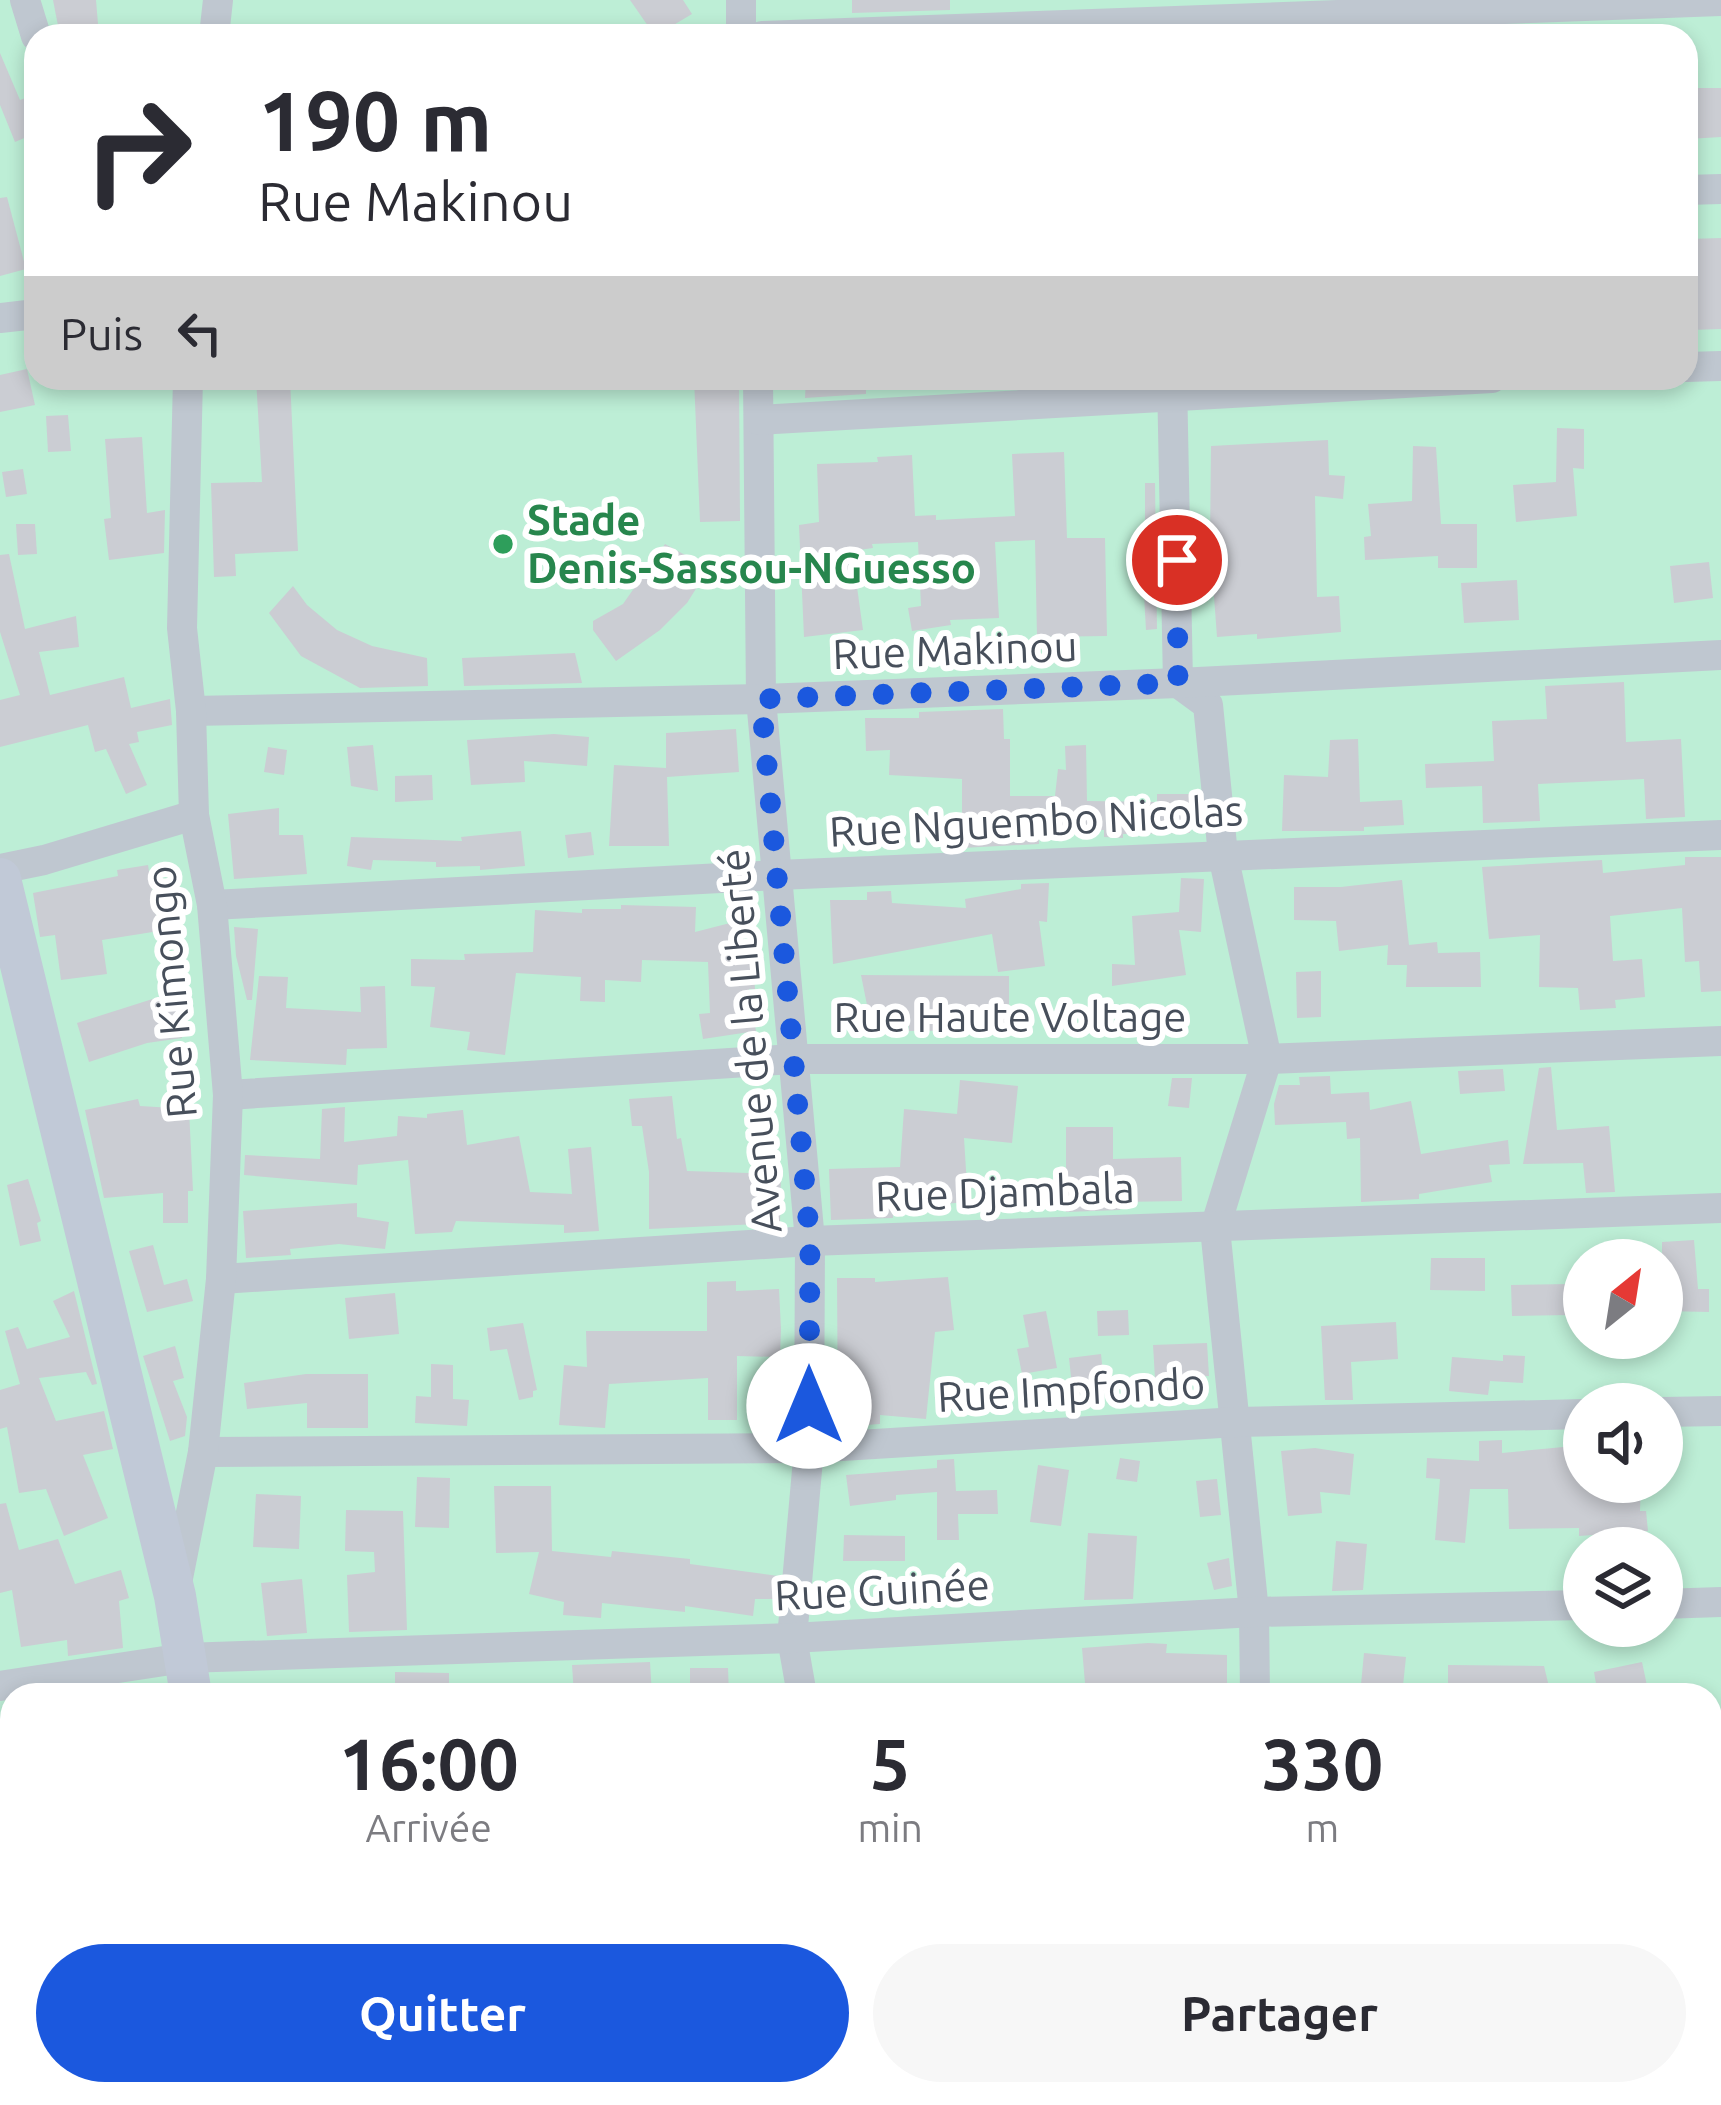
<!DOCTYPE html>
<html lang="fr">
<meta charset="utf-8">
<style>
body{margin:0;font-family:Ubuntu,sans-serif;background:#f7f7f7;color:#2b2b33;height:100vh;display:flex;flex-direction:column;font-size:45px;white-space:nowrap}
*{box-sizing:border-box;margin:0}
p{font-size:39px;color:#7c7c81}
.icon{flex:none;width:66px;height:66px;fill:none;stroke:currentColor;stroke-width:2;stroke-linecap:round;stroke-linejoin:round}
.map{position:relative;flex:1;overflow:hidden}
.sheet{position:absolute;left:0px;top:1683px;width:1722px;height:423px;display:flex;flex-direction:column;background:#fff;border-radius:36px 36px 0 0;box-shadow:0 6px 18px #0003}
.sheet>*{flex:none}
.guide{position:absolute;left:24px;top:24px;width:1674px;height:366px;border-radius:36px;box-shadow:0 6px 18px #0003;background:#fff;color:#2b2b33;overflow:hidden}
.needle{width:78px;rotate:30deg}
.fabs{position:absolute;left:1563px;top:1239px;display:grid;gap:24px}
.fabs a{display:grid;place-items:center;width:120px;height:120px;border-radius:50%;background:#fff;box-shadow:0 6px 18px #0003;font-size:60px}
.pin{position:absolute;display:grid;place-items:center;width:102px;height:102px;color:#fff;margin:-51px;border:6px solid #fff;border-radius:50%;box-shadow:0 3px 12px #0007}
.me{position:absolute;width:132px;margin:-66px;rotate:0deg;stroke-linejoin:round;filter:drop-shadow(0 0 9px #0008)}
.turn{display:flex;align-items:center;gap:42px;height:252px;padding:0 36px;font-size:54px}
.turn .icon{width:156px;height:156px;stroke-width:2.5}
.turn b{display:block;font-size:84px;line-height:102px}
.then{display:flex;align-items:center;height:114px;padding:0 36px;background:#0003;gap:24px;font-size:45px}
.eta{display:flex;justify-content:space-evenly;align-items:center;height:204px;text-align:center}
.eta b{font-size:72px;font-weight:700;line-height:84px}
.primary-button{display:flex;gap:24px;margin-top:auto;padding:24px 36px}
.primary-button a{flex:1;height:138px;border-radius:72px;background:#1b58de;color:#fff;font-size:48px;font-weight:700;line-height:138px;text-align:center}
.primary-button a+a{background:#f7f7f7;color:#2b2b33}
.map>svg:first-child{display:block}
</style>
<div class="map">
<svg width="1721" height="2105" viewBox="0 0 1721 2105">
<rect width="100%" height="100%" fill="#f1efee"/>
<path fill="#bdeed6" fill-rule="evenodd" d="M0 0H1721V2105H0ZM36 36H1686V378H36ZM1584 1260H1662V1338H1584ZM1584 1404H1662V1482H1584ZM1584 1548H1662V1626H1584ZM12 1695H1710V2094H12Z"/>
<g fill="#cbcdd3">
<polygon points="53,0 96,0 99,36 60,36"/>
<polygon points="630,0 683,0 692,14 655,36"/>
<polygon points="852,0 950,0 950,10 852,13"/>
<polygon points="0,53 20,100 36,94 36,133 15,142 0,105"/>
<polygon points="1692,88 1721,88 1721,137 1688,139 1686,111 1691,110"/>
<polygon points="7,197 26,269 0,276 0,198"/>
<polygon points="1721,238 1721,329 1691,330 1691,321 1686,321 1686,300 1690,300 1688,239"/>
<polygon points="27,369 35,405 0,412 0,375"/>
<polygon points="256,378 290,378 298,551 235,554 236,576 214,577 211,483 262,482"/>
<polygon points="694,378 739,378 740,521 700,522"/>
<polygon points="806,378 866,378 866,394 805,398"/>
<polygon points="68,415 71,451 48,452 46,416"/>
<polygon points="1557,428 1584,429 1584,469 1573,468 1577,516 1516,522 1513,485 1556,482"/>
<polygon points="142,437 147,513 165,510 164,553 109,560 104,519 111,518 105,439"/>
<polygon points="1328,440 1329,475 1345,476 1343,499 1315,496 1317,597 1339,596 1341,632 1257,639 1257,634 1217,637 1210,543 1211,446"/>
<polygon points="1413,446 1436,447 1441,524 1477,524 1477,568 1438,568 1438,556 1365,560 1364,537 1371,536 1368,504 1412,501"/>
<polygon points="1064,452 1067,538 1105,538 1107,636 1037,637 1035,540 995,542 999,618 950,620 951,625 912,631 908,608 921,606 918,542 872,544 873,548 852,551 863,630 804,637 799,525 819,522 817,464 878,462 877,457 912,455 915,516 936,515 936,520 1015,516 1012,454"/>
<polygon points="23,469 27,494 6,497 2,472"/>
<polygon points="1145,483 1155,483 1157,629 1146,630 1141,542 1145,542"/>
<polygon points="16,524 35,524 37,554 18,555"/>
<polygon points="665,544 709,568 687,603 660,630 616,661 593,630 593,621 623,604"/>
<polygon points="9,554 25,629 76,616 79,647 39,652 50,695 124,677 131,708 170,699 172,725 137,732 139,742 129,744 147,785 126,794 106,749 95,752 88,725 0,747 0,700 20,695 0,632 0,555"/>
<polygon points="1709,562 1713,598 1674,603 1670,566"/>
<polygon points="1517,580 1519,620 1464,623 1461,583"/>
<polygon points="293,586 307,605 337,630 372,646 427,658 428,686 360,688 301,656 269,613"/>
<polygon points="575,653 582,683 464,686 462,658"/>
<polygon points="1624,682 1626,742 1681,739 1685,817 1646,819 1644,779 1538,784 1540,821 1483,823 1482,786 1426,788 1425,764 1494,761 1492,721 1547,719 1545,686"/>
<polygon points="1003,709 1004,739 1010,739 1010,796 1055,796 1058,769 1066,770 1065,746 1086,745 1087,801 1157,802 1157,794 1189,794 1190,833 1123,834 1123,838 1104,837 1104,830 1039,831 1039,844 962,848 962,779 889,775 890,750 866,751 865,718 919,718 919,712"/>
<polygon points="736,729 739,772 667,777 669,846 609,846 614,765 666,768 666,733"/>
<polygon points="554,734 589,737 587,766 524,761 525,782 471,785 467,740"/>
<polygon points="1358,739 1360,802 1402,800 1404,825 1364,827 1364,831 1282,831 1284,775 1328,777 1330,740"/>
<polygon points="373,745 378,791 351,786 347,747"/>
<polygon points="268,747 287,750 284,775 264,772"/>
<polygon points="432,775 433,800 395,802 395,776"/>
<polygon points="279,808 279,835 303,835 307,874 234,879 228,814"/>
<polygon points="521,831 525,866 480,870 480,866 436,867 436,862 373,860 371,870 347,866 351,837 462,841 461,837"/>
<polygon points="591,832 594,855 568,858 565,835"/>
<polygon points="1685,857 1721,857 1721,991 1701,992 1699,961 1685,962 1682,908 1610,916 1613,961 1642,959 1645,997 1615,1000 1616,1008 1580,1010 1578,988 1539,987 1540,935 1489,939 1482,867 1602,860 1603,873 1685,865"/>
<polygon points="148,865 159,931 102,940 107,974 61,980 55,935 40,937 33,893 118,876 117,870"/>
<polygon points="1181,878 1204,879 1201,932 1179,930 1186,975 1112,986 1112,964 1135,965 1132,916 1179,912"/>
<polygon points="1402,880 1409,945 1437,942 1438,953 1480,952 1481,987 1406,987 1407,965 1387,965 1388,945 1339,951 1336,921 1294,920 1294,887 1341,887"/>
<polygon points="1049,883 1047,922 1039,921 1045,966 998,972 992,934 833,964 830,900 867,900 867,892 891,891 892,903 966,908 965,899 1021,889 1021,884"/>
<polygon points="621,905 696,907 695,932 738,921 750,961 753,961 755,989 749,989 756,1031 703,1039 699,1014 710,1013 708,962 642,960 641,982 605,980 605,1002 580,1001 581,977 516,973 505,1055 467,1050 470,1032 430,1027 435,987 411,986 411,959 465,960 464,954 533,952 535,910 582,913 582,909 621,909"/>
<polygon points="234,927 258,929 252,1000 247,1000 236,956"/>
<polygon points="1321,971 1321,1017 1297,1018 1296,972"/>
<polygon points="861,975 1009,976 1009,1030 909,1031 908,1012 870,1020"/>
<polygon points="259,976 288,977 286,1008 361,1012 360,987 385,986 387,1048 347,1049 346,1065 250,1060"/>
<polygon points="162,996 171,996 173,1006 177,1005 182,1038 147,1043 89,1062 77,1023"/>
<polygon points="1551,1067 1557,1130 1609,1126 1615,1192 1586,1193 1583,1163 1523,1164 1539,1068"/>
<polygon points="1503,1069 1505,1091 1460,1094 1458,1071"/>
<polygon points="1330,1076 1331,1094 1369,1092 1370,1110 1411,1101 1421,1154 1508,1140 1510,1164 1489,1165 1492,1182 1419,1194 1419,1199 1361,1202 1360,1138 1347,1139 1346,1122 1275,1125 1274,1104 1279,1085 1300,1085 1299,1077"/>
<polygon points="1172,1078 1192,1078 1189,1108 1168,1106"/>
<polygon points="960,1080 1018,1086 1012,1143 964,1138 968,1202 893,1208 893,1218 831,1220 829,1169 900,1167 904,1109 957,1114"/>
<polygon points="672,1096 677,1139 681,1138 687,1171 781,1174 780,1223 649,1229 649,1172 642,1126 632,1126 629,1099"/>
<polygon points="138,1099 140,1106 189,1109 193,1191 188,1191 188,1223 163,1223 163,1193 104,1198 85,1110"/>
<polygon points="345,1107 344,1142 397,1136 398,1116 427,1118 427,1114 463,1110 467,1145 519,1136 530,1192 572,1194 568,1149 591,1147 599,1231 564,1233 564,1225 456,1221 452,1232 415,1234 408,1160 358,1165 357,1185 244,1175 245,1155 320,1159 322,1109"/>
<polygon points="1066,1127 1113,1127 1113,1159 1181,1157 1182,1201 1120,1202 1120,1210 1066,1212"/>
<polygon points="28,1179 41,1221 37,1223 41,1241 20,1246 7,1185"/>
<polygon points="357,1203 357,1217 389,1222 385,1249 339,1244 290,1249 291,1255 246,1258 243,1211"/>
<polygon points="1694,1240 1698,1289 1709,1289 1709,1312 1662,1311 1662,1242"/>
<polygon points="153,1245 164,1285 187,1279 193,1301 147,1312 129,1251"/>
<polygon points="1431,1258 1485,1258 1485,1291 1430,1290"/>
<polygon points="948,1277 954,1330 935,1332 926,1419 880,1415 880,1424 838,1427 837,1278 875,1278 875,1282"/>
<polygon points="736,1281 736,1291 779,1289 781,1329 780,1357 737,1356 737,1420 708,1420 708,1378 609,1384 605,1428 559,1425 564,1365 587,1367 586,1331 707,1331 707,1282"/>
<polygon points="1569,1284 1570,1315 1512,1316 1511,1285"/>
<polygon points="74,1291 97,1384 92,1385 86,1372 39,1378 56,1421 104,1411 113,1449 83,1455 108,1518 64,1536 46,1489 19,1493 7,1427 0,1429 0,1390 20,1384 5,1331 18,1327 27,1349 70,1337 53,1301"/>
<polygon points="395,1293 399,1334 349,1339 345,1298"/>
<polygon points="1128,1310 1129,1335 1098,1336 1097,1311"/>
<polygon points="1046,1311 1057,1368 1022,1374 1017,1349 1029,1347 1023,1315"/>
<polygon points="1396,1322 1398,1359 1351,1362 1353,1400 1325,1400 1321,1326"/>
<polygon points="523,1323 537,1390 533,1391 533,1397 519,1400 507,1349 490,1351 487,1328"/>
<polygon points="1207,1343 1209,1376 1155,1378 1153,1345"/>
<polygon points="175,1346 184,1378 173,1381 187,1417 185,1436 170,1441 143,1356"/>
<polygon points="1101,1354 1105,1392 1073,1395 1069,1358"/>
<polygon points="1503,1355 1525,1356 1523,1383 1490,1381 1488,1395 1449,1391 1452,1357 1503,1361"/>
<polygon points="431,1364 453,1365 453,1399 469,1400 467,1426 415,1423 416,1396 431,1397"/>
<polygon points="306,1374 368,1374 368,1428 307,1428 307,1403 247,1409 244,1383"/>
<polygon points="1502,1440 1502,1453 1584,1445 1584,1482 1641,1482 1640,1511 1646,1511 1648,1531 1579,1536 1579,1528 1509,1529 1508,1489 1470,1489 1465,1543 1435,1540 1440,1479 1426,1478 1427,1458 1479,1461 1479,1441"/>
<polygon points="1315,1448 1354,1454 1350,1495 1320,1492 1322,1513 1288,1516 1281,1451"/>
<polygon points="1120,1458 1140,1461 1137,1482 1116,1479"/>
<polygon points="954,1459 956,1491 997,1490 998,1514 958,1514 959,1540 937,1540 937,1492 896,1495 896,1500 850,1506 846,1475 937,1468 937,1460"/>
<polygon points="1038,1465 1069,1470 1061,1526 1030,1522"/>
<polygon points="417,1477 450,1478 449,1528 415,1527"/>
<polygon points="1217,1479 1221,1515 1200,1517 1196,1481"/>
<polygon points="494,1486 551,1486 552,1551 611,1557 612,1551 690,1559 690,1564 778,1576 776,1599 755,1599 753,1616 685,1606 685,1612 602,1603 601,1618 563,1615 564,1602 529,1594 539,1552 496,1553"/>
<polygon points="256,1494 301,1496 299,1549 253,1547"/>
<polygon points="6,1503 19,1550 58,1539 75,1584 121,1570 129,1598 119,1601 123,1648 68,1656 67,1640 21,1647 12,1590 0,1593 0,1504"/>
<polygon points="346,1510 403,1511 407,1630 349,1632 347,1575 375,1572 374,1552 345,1551"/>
<polygon points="1088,1533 1137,1536 1133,1599 1084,1600"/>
<polygon points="844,1535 905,1536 905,1561 843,1561"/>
<polygon points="1336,1541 1367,1544 1363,1590 1332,1591"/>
<polygon points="1229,1558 1232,1586 1214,1590 1207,1563"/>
<polygon points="302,1579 307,1633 267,1636 261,1583"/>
<polygon points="1148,1643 1167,1644 1166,1653 1227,1655 1227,1695 1195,1695 1195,1688 1123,1683 1124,1695 1086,1695 1082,1648"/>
<polygon points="1364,1653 1406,1657 1402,1695 1360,1695"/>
<polygon points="650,1662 652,1695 574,1695 572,1665"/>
<polygon points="1642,1662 1649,1695 1598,1695 1594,1672"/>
<polygon points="1448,1665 1544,1666 1551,1695 1448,1695"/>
<polygon points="690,1668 728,1668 729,1695 690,1695"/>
<polygon points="395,1672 449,1673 449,1695 395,1695"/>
</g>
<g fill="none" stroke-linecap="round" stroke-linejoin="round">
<g stroke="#bfc7d0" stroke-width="30">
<polyline points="25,0 36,36"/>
<polyline points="214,36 218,0"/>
<polyline points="741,36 741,0"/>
<polyline points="762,36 1721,1"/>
<polyline points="1686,190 1721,189"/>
<polyline points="0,318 36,314"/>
<polyline points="1686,367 1721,366"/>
<polyline points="758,378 761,699 810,1241 809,1448 792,1638 802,1695"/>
<polyline points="1172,378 1178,683 1208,705 1223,855 1267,1059 1215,1228 1254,1612 1255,1695"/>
<polyline points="759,420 1492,378"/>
<polyline points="191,711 761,699 1178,683 1721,655"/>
<polyline points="0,869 44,860 194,815"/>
<polyline points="212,905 778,875 1721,835"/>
<polyline points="228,1095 793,1059 1267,1059 1721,1041"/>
<polyline points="221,1279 810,1241 1721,1208"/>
<polyline points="1662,1412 1721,1411"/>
<polyline points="203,1452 809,1448 1237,1422 1584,1414"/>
<polyline points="177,1583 203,1452 221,1279 228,1095 212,905 194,815 191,711 182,628 188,378"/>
<polyline points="1662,1604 1721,1602"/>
<polyline points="0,1686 184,1658 792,1638 1254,1612 1584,1605"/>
<polyline points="1710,1788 1721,1788"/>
<polyline points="1710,1966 1721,1965"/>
<polyline points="826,2094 827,2105"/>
<polyline points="1284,2094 1285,2105"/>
</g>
<g stroke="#c1c9d7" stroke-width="42">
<polyline points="0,879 175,1596 191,1695"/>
<polyline points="234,2094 235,2105"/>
</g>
</g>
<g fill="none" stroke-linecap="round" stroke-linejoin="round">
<polyline stroke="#1b58de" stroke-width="21" stroke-dasharray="0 37.8" points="809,1406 810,1241 761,699 1178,683 1177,560"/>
</g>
<circle fill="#2e9e5b" stroke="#fff" stroke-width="4.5" cx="503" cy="544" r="12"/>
<g text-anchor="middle" stroke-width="12" stroke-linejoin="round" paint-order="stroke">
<g font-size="42" font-weight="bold" fill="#27864d" stroke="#fff" text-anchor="start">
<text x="527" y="535">Stade<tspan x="527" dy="48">Denis-Sassou-NGuesso</tspan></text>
</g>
<g font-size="42" fill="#474f5b" stroke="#fff">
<text transform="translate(955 650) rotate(-2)" y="15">Rue Makinou</text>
<text transform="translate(1036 821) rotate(-3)" y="15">Rue Nguembo Nicolas</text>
<text transform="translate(171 992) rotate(-95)" y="15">Rue Kimongo</text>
<text x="1010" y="1032">Rue Haute Voltage</text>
<text transform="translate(750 1041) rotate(-95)" y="15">Avenue de la Liberté</text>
<text transform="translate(1005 1192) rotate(-2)" y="15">Rue Djambala</text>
<text transform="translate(1071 1390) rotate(-3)" y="15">Rue Impfondo</text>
<text transform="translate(882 1590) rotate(-3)" y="15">Rue Guinée</text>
</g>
</g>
</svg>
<div class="fabs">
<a><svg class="needle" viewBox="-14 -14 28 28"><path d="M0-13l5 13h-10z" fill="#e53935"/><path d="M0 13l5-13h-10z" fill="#7c7c81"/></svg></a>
<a><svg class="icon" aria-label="sound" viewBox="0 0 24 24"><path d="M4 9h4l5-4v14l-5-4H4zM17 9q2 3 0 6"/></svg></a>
<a><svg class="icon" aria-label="layers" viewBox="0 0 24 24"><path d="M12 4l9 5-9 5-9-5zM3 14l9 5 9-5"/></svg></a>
</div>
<div class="pin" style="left:1177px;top:560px;background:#d93025"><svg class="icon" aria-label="arrive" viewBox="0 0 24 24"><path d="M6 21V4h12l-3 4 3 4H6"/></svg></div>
<svg class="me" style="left:809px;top:1406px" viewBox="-20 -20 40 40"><circle r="19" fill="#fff"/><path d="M0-13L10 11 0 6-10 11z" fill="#1b58de"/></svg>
<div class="guide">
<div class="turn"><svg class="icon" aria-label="right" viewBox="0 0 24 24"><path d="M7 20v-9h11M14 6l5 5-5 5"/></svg><div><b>190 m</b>Rue Makinou</div></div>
<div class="then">Puis<svg class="icon" aria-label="left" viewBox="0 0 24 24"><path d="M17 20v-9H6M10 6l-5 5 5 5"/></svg></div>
</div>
<section class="sheet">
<div class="eta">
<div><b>16:00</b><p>Arrivée</p></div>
<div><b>5</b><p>min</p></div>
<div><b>330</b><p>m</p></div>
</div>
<div class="primary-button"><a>Quitter</a><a>Partager</a></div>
</section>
</div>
